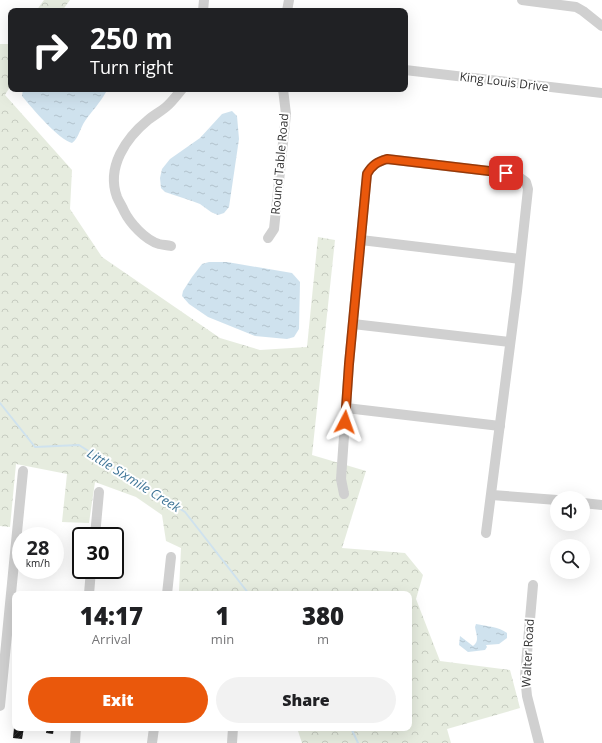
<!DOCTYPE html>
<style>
body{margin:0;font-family:"Open Sans",sans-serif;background:#f2f2f2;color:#202124;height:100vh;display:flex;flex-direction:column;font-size:15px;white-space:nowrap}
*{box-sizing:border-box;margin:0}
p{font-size:13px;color:#757577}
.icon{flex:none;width:22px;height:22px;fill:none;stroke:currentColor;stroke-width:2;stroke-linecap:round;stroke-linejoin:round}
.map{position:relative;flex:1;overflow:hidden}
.details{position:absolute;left:12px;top:591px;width:400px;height:140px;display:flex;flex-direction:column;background:#fff;border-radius:8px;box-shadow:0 4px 16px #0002}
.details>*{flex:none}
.top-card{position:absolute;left:8px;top:8px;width:400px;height:84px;border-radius:8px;box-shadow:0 4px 16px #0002;background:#202124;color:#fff;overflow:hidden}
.tools{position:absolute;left:550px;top:491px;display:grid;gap:8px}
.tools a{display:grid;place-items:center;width:40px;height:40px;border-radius:50%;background:#fff;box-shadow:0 4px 16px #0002;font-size:20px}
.speed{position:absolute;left:12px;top:527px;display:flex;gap:8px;font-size:20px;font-weight:700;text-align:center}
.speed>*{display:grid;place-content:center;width:52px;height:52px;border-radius:50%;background:#fff;box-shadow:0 4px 16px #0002;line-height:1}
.speed small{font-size:10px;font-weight:400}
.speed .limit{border:2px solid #111;border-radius:6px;background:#fff;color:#111}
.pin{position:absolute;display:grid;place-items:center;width:34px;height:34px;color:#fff;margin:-17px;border-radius:8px;box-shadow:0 2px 6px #0006}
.me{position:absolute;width:44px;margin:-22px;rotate:4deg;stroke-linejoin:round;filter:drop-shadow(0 0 3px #0008)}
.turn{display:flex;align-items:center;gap:14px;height:84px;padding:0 16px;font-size:18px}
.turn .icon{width:52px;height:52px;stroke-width:2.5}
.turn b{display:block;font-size:28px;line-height:34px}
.eta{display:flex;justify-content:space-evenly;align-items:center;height:68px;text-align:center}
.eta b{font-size:24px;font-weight:800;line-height:28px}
.button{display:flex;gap:8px;margin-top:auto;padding:8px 16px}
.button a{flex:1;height:46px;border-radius:24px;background:#ea580c;color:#fff;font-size:16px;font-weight:800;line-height:46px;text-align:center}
.button a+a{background:#f2f2f2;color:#202124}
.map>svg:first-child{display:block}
</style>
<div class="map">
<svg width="602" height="743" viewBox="0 0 602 743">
<defs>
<pattern id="forest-crowns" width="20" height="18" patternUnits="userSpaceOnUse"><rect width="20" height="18" fill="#e6ecdf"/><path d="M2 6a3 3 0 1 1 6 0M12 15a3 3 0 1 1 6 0" fill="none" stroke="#c6cbc0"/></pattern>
<pattern id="water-ripples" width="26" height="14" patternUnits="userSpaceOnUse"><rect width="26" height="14" fill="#cfe2ee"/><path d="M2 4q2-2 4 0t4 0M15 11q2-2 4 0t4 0" fill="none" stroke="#b2c2cd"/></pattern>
<pattern id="building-hatch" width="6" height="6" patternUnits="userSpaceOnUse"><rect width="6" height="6" fill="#1a1a1a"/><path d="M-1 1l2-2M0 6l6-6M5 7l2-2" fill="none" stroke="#333"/></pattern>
</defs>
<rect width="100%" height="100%" fill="#fff"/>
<g fill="url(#forest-crowns)">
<polygon points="44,0 70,0 62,11 36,11"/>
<polygon points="0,44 11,44 11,85 5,95 72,170 70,209 102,257 220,338 260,350 307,347 318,237 335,240 312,455 366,471 342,548 405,553 423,575 416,599 440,661 510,670 520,708 447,729 451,743 302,743 297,728 409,728 409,594 185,594 179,591 181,548 166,541 162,515 136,497 95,482 89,523 62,522 67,474 16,464 10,527 0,526"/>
</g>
<g fill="url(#water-ripples)">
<path d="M23 89H105L106 92C100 103 92 111 85 121 80 128 79 138 72 143 59 140 31 107 22 96Z"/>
<polygon points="232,111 237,116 239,139 229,207 224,213 218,215 211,212 200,204 192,201 165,192 161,188 160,178 162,169 170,159 200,138 222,114"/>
<polygon points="209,262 227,262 292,273 300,282 299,329 294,337 287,339 255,336 208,317 189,304 182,296 183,291 192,277 202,264"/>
<path d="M476 624C487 626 499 627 507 633V638L499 644 486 645 487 647 485 650 468 652 459 645 460 636 473 646C480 641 476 634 475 627Z"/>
</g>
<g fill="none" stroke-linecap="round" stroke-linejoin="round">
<g stroke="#cfe2ee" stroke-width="2">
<polyline points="0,403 35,447 79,445 185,512 249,594"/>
<polyline points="351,728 358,743"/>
</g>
</g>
<g fill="url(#building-hatch)">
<polygon points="14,728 24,728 22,739 13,738"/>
<polygon points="47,728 54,728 53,734 46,733"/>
</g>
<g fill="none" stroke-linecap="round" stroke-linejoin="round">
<g stroke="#d0d0d0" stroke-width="10">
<polyline points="522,0 576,7 583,11 602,26"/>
<polyline points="203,11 204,0"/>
<polyline points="287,11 289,0"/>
<polyline points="405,70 602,93"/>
<polyline points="268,238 274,229 286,114 283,89"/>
<polyline points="361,240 520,259"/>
<path d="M171 246C167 245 163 245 159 244 145 240 130 223 124 211 122 206 119 202 117 197 106 167 126 138 148 120 154 115 160 112 166 107 172 102 177 95 182 89"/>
<polyline points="353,324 510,342"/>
<polyline points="346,408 500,426"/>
<path d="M344 494 341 479 349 364 367 173C373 165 377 162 387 159L506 173 519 177 526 182 528 189 517 291 486 533"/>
<polyline points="492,495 557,500"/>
<polyline points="583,503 602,505"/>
<polyline points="95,536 99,492"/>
<polyline points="533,585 525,676 527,696 539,743"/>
<polyline points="89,594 91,570"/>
<polyline points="167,594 171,557"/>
<polyline points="0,706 23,471"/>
<polyline points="75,743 76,728"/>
<polyline points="152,743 154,728"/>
<polyline points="232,743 233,728"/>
</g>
</g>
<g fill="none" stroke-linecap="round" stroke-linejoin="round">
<g stroke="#983908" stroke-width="10">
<path id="route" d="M345 422 349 364 367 174C372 165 377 162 387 159L506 173"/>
</g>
<use href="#route" stroke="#ea580c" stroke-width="7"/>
</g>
<g text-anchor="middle" stroke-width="4" stroke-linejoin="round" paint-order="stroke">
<g font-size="12" fill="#333" stroke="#fff">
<text transform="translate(504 82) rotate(7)" y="4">King Louis Drive</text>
<text transform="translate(280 164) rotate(-85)" y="4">Round Table Road</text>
<text transform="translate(528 653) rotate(-87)" y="4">Walter Road</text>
</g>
<g font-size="13" font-style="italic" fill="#3f7597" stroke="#fff">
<text transform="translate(134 480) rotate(32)" y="5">Little Sixmile Creek</text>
</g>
</g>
</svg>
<div class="tools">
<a><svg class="icon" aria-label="sound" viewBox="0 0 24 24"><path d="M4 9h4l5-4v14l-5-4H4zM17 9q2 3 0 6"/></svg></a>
<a><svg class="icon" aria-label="search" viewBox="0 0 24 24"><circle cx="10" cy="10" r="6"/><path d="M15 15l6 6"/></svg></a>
</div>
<div class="speed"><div>28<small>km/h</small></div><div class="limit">30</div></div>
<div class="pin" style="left:506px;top:173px;background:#d93025"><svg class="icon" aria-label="arrive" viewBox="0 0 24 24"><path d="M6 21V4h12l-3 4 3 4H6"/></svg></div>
<svg class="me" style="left:345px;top:422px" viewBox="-20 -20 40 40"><path d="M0-17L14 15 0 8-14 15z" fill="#ea580c" stroke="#fff" stroke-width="4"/></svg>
<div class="top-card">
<div class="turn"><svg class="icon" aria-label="right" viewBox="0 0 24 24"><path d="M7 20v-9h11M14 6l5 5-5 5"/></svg><div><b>250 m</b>Turn right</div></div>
</div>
<section class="details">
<div class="eta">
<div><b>14:17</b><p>Arrival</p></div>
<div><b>1</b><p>min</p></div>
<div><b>380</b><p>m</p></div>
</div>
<div class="button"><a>Exit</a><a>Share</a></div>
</section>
</div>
